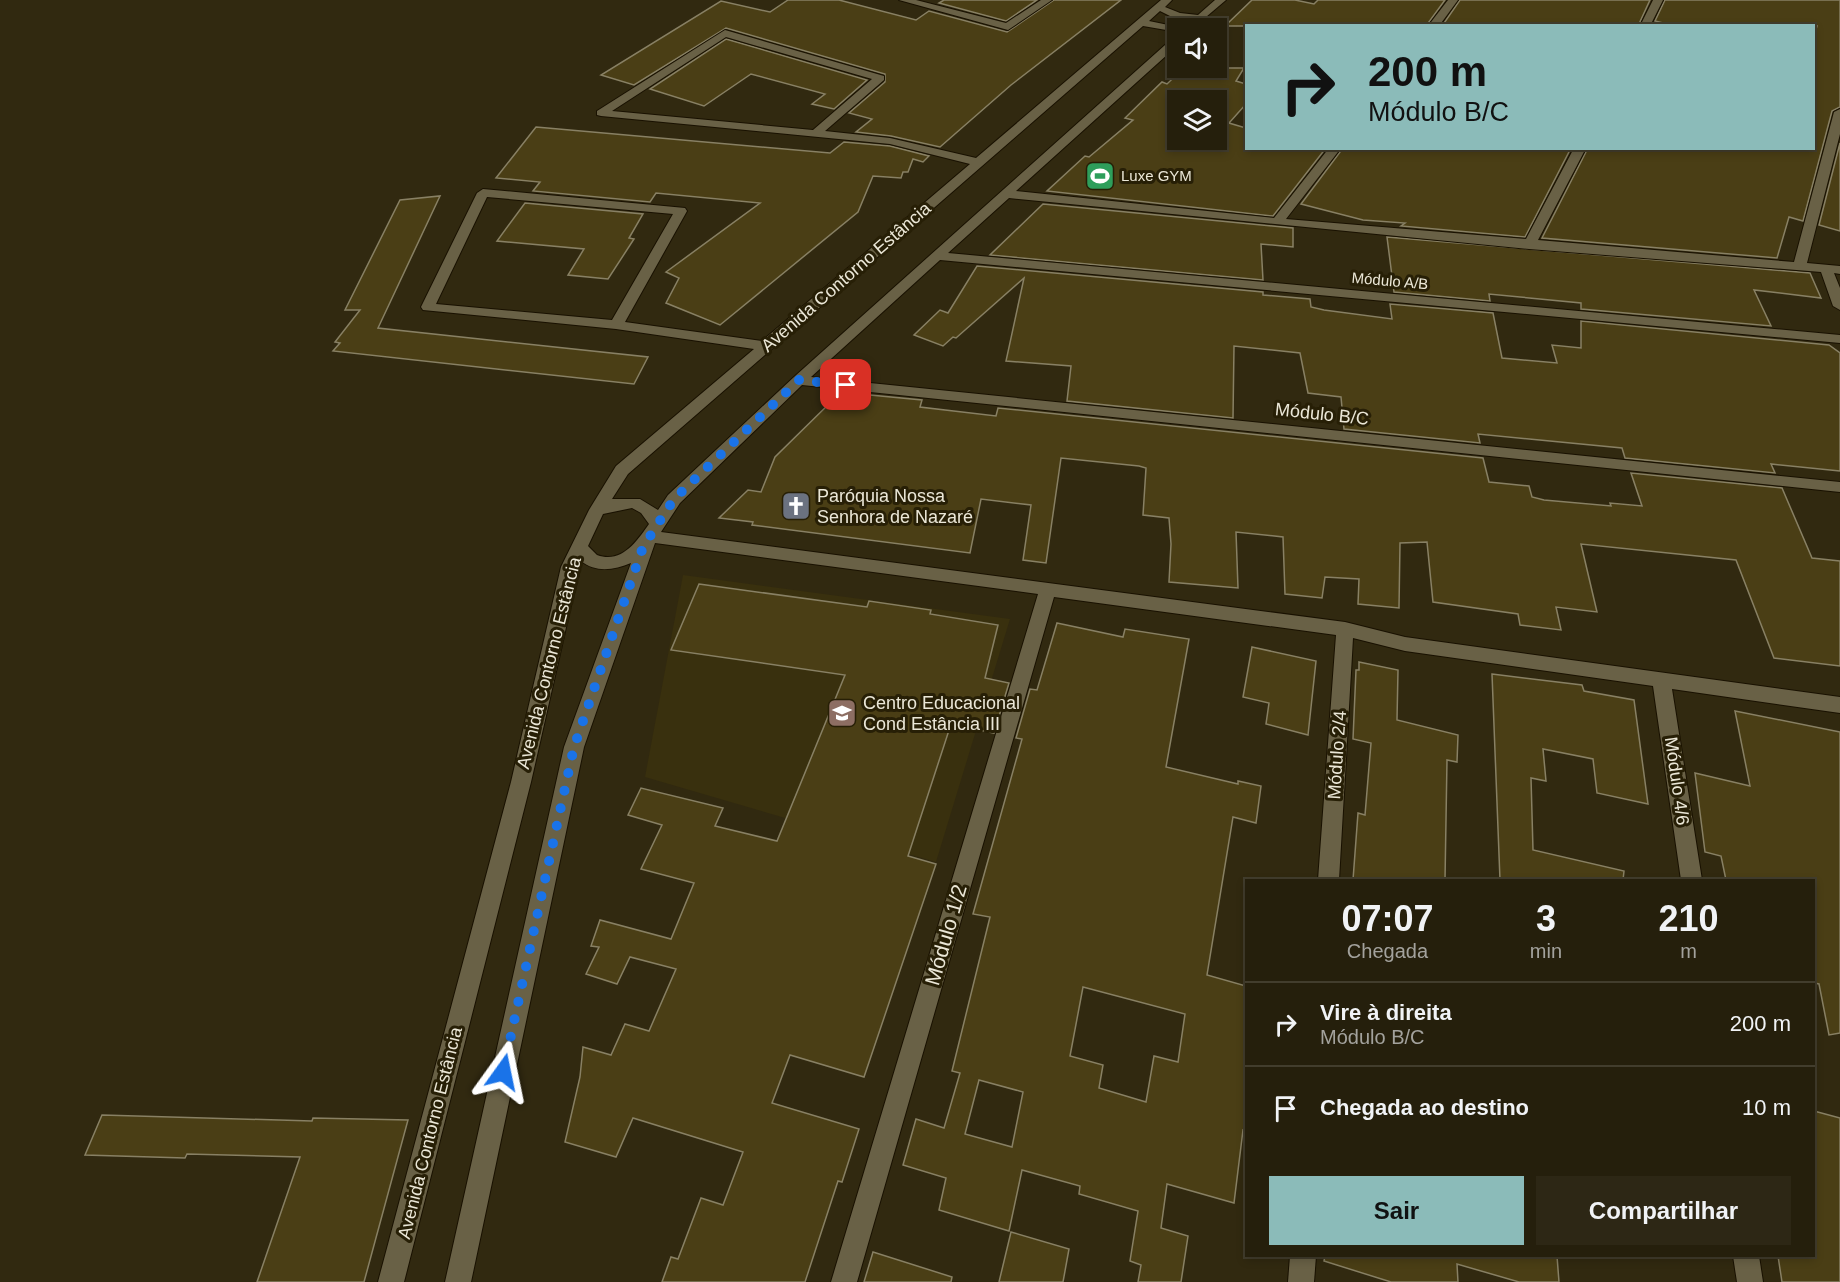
<!DOCTYPE html>
<html lang="pt">
<meta charset="utf-8">
<style>
body{margin:0;font-family:Arial,sans-serif;background:#2d2715;color:#f1f3f6;height:100vh;display:flex;flex-direction:column;font-size:22px;white-space:nowrap}
*{box-sizing:border-box;margin:0}
p{font-size:20px;color:#a3a29d}
.icon{flex:none;width:33px;height:33px;fill:none;stroke:currentColor;stroke-width:2;stroke-linecap:round;stroke-linejoin:round}
.map{position:relative;flex:1;overflow:hidden}
.panel{position:absolute;left:1245px;top:879px;width:570px;height:378px;display:flex;flex-direction:column;background:#251f0c;border-radius:0px;box-shadow:0 3px 9px #0003,0 0 0 2px #423d2d}
.panel>*{flex:none}
.banner{position:absolute;left:1245px;top:24px;width:570px;height:126px;border-radius:0px;box-shadow:0 3px 9px #0003,0 0 0 2px #423d2d;background:#8bbbb9;color:#111;overflow:hidden}
.buttons{position:absolute;left:1167px;top:18px;display:grid;gap:12px}
.buttons a{display:grid;place-items:center;width:60px;height:60px;border-radius:0px;background:#251f0c;box-shadow:0 3px 9px #0003,0 0 0 2px #423d2d;font-size:30px}
.pin{position:absolute;display:grid;place-items:center;width:51px;height:51px;color:#fff;margin:-26px;border-radius:12px;box-shadow:0 3px 9px #0006}
.me{position:absolute;width:66px;margin:-33px;rotate:12deg;stroke-linejoin:round;filter:drop-shadow(0 0 4px #0008)}
.turn{display:flex;align-items:center;gap:21px;height:126px;padding:0 24px;font-size:27px}
.turn .icon{width:78px;height:78px;stroke-width:2.5}
.turn b{display:block;font-size:42px;line-height:51px}
.eta{display:flex;justify-content:space-evenly;align-items:center;height:102px;text-align:center}
.eta b{font-size:36px;font-weight:700;line-height:42px}
.button{display:flex;gap:12px;margin-top:auto;padding:12px 24px}
.button a{flex:1;height:69px;border-radius:0px;background:#8bbbb9;color:#111;font-size:24px;font-weight:700;line-height:69px;text-align:center}
.button a+a{background:#2d2715;color:#f1f3f6}
ul{padding:0;list-style:none}
li{display:flex;align-items:center;gap:18px;height:84px;padding:0 24px;border-top:2px solid #423d2d}
li div{flex:1}
li b{display:block;font-size:22px}
li em{font-style:normal}
.map>svg:first-child{display:block}
</style>
<div class="map">
<svg width="1840" height="1282" viewBox="0 0 1840 1282">
<rect width="100%" height="100%" fill="#312910"/>
<polygon fill="#39300e" points="683,575 1010,619 936,862 645,777"/>
<g fill="#4a3e15" stroke="#888064" stroke-width="1.5" fill-rule="evenodd">
<polygon points="788,0 839,0 916,20 929,11 1007,32 1054,0 1121,0 1011,85 940,147 891,136 856,132 872,119 849,113 885,82 885,74 726,28 634,85 601,75 721,1 770,12"/>
<polygon points="944,0 1037,0 1006,21 939,3"/>
<polygon points="1252,0 1295,0 1314,4 1318,0 1445,0 1426,26 1225,26"/>
<polygon points="1460,0 1650,0 1638,26 1442,26"/>
<polygon points="1665,0 1840,0 1840,107 1832,111 1803,221 1789,217 1777,258 1542,238 1588,148 1814,148 1814,36 1817,26 1675,26 1655,21"/>
<polygon points="726,39 867,80 834,109 812,104 825,94 751,74 704,106 650,89"/>
<path d="M1184 68H1244L1236 81 1246 84V104L1229 123 1246 128V148H1326L1273 216 1047 191 1085 156 1089 157 1133 120 1125 118 1162 82 1167 84ZM1178 100H1216V140H1178Z"/>
<polygon points="536,127 830,153 844,142 890,146 929,156 923,162 913,159 908,172 903,172 901,178 873,176 858,212 720,325 666,303 679,278 666,272 760,203 656,193 650,202 533,191 540,182 496,178"/>
<polygon points="1840,143 1840,231 1819,225"/>
<polygon points="1343,148 1571,148 1525,237 1401,226 1405,223 1363,220 1301,204"/>
<polygon points="440,196 378,328 648,357 634,384 333,351 340,343 335,342 360,310 345,310 400,200"/>
<polygon points="525,203 643,214 629,238 634,239 608,279 568,275 584,249 497,241"/>
<polygon points="1043,204 1293,228 1293,247 1261,244 1263,280 990,255"/>
<polygon points="1387,237 1810,273 1821,298 1754,290 1771,326 1581,309 1581,303 1520,297 1489,294 1490,301 1394,292"/>
<polygon points="977,266 1263,292 1263,295 1310,299 1311,307 1324,310 1392,319 1390,304 1493,313 1502,358 1557,363 1552,345 1581,348 1581,321 1829,345 1840,353 1840,471 1771,464 1775,473 1625,458 1622,448 1478,434 1480,443 1344,429 1341,397 1308,393 1300,353 1234,346 1233,418 1067,401 1071,366 1006,361 1024,278 956,338 953,337 943,346 914,335 940,310 948,313"/>
<polygon points="849,393 922,400 920,407 996,416 998,408 1483,458 1489,482 1529,486 1532,497 1544,500 1611,506 1610,503 1642,506 1631,473 1782,488 1812,558 1840,561 1840,666 1774,658 1736,560 1581,544 1597,612 1556,607 1561,630 1520,625 1518,614 1433,602 1427,542 1400,543 1399,608 1358,604 1359,579 1325,577 1322,598 1285,594 1283,537 1236,532 1238,588 1169,582 1171,544 1169,518 1143,515 1146,468 1139,466 1061,458 1046,563 1023,560 1031,505 981,499 970,553 752,525 753,522 719,518 748,490 761,492 775,457 838,395 846,398"/>
<polygon points="699,584 867,607 869,601 931,610 930,614 998,625 985,678 1009,683 994,733 951,724 908,856 936,864 864,1077 790,1055 772,1103 859,1129 842,1182 838,1181 805,1282 662,1282 671,1257 678,1259 701,1198 723,1205 743,1152 633,1118 616,1157 565,1142 580,1077 583,1047 611,1055 625,1024 649,1031 676,969 630,957 617,984 586,974 599,947 591,946 600,920 671,939 694,883 641,869 662,825 628,815 641,788 723,808 715,826 777,841 845,675 671,650"/>
<path d="M1057 623 1123 637 1125 629 1189 639 1166 767 1238 784V781L1261 786 1256 823 1233 817 1207 975 1246 986V1131L1243 1130 1234 1203 1167 1184 1161 1228 1188 1236 1181 1282H1138L1141 1265 1130 1261 1138 1211 1079 1194 1080 1186 1022 1170 1009 1231 939 1210 946 1178 903 1165 916 1119 944 1128 960 1073 952 1071 990 917 973 914 1022 739 1016 738 1030 689 1037 690ZM1083 987 1185 1014 1178 1062 1154 1056 1146 1102 1099 1088 1103 1065 1070 1056ZM979 1080 1023 1092 1012 1147 965 1134Z"/>
<polygon points="1252,647 1316,661 1308,735 1266,724 1269,703 1243,697"/>
<polygon points="1359,662 1398,670 1397,720 1458,735 1457,762 1447,760 1445,880 1353,880 1358,813 1365,815 1371,743 1353,739 1356,670 1359,670"/>
<polygon points="1492,674 1582,685 1584,691 1634,700 1648,804 1597,793 1593,759 1543,749 1546,781 1531,778 1533,850 1624,871 1623,880 1500,880"/>
<polygon points="1735,711 1840,732 1840,1033 1829,1035 1819,984 1814,983 1814,880 1726,880 1721,856 1705,852 1695,773 1750,786"/>
<polygon points="1814,1111 1840,1118 1840,1282 1782,1282 1778,1256 1814,1256"/>
<polygon points="102,1115 312,1121 313,1118 408,1120 364,1282 257,1282 300,1157 187,1154 185,1158 85,1155"/>
<polygon points="1011,1232 1069,1249 1063,1282 999,1282"/>
<polygon points="873,1252 952,1277 951,1282 864,1282"/>
<polygon points="1325,1256 1557,1256 1559,1282 1519,1282 1457,1264 1458,1282 1391,1282 1324,1261"/>
</g>
<g fill="none" stroke-linecap="round" stroke-linejoin="round">
<g stroke="#191100" stroke-width="2">
<g id="minor">
<polygon points="899,0 916,0 1006,23 1041,0 1052,0 1008,30"/>
<path d="M1161 0H1172L1165 7 1180 13 1198 15 1215 0H1226L1193 28 1188 25 1192 20 1174 18 1160 11 1149 21 1183 28H1178V32L1143 26 628 474 612 499H640L658 510 668 495 794 377 1174 37 1178 36V45L1016 191 1274 218 1329 148H1341L1286 219 1526 239 1574 148H1586L1538 240 1794 262 1834 112 1840 109V134L1807 263 1840 266V274L1834 273 1840 288V310L1833 306 1821 272 1529 249 1009 198 948 253 1840 335V343L940 260 811 377 1840 482V492L802 385 680 503 661 532 1345 622 1405 637 1840 697V713L1672 689 1702 880H1681L1653 686 1405 651 1353 638 1339 880H1318L1336 635 1054 597 857 1282H831L1038 594 655 543 584 747 471 1282H445L564 747 631 563C614 570 596 573 581 561L531 782 404 1282H378L511 782 561 567 589 510 616 466 754 349 616 329 423 310 421 307 477 193 483 189 685 208 687 211 625 322 762 341 970 164 890 144 601 116 597 115V111L725 30 884 76V80L825 131 890 138 976 158ZM726 37 872 79 813 130 612 111ZM487 197 673 214 612 320 436 304ZM632 508 641 513 649 524C637 541 622 564 597 555L588 546 603 514Z"/>
<polygon points="1448,0 1458,0 1439,26 1428,26"/>
<polygon points="1653,0 1663,0 1650,26 1640,26"/>
<polygon points="1290,1256 1316,1256 1314,1282 1288,1282"/>
<polygon points="1733,1256 1759,1256 1763,1282 1737,1282"/>
</g>
</g>
<use href="#minor" fill="#696146" fill-rule="evenodd"/>
</g>
<g fill="none" stroke-linecap="round" stroke-linejoin="round">
<polyline stroke="#1a73e8" stroke-width="10" stroke-dasharray="0 18" points="503,1072 574,747 643,547 674,499 799,380 846,385"/>
</g>
<defs>
<g id="stadium-square" transform="scale(1.5)"><rect x="-9" y="-9" width="18" height="18" rx="4" fill="#2e9e5b" stroke="#271f06"/><path d="M0-5a6.5 5 0 1 0 0 10a6.5 5 0 1 0 0-10ZM-3.5-1.8h7v3.6h-7Z" fill="#fff"/></g>
<g id="church-square" transform="scale(1.5)"><rect x="-9" y="-9" width="18" height="18" rx="4" fill="#6b7280" stroke="#271f06"/><path d="M-1.2-6h2.4v3.5h3.3v2.4h-3.3V6h-2.4V-.1h-3.3v-2.4h3.3Z" fill="#fff"/></g>
<g id="school-square" transform="scale(1.5)"><rect x="-9" y="-9" width="18" height="18" rx="4" fill="#8d6e63" stroke="#271f06"/><path d="M0-5L7-2L0 1L-7-2ZM-4 1L0 2.5L4 1V4Q0 6-4 4Z" fill="#fff"/></g>
</defs>
<g fill-rule="evenodd">
<use href="#stadium-square" x="1100" y="176"/>
<use href="#church-square" x="796" y="506"/>
<use href="#school-square" x="842" y="713"/>
</g>
<g text-anchor="middle" stroke-width="6" stroke-linejoin="round" paint-order="stroke">
<g font-size="15" fill="#ebe7d7" stroke="#271f06" text-anchor="start">
<text x="1121" y="181">Luxe GYM</text>
</g>
<g font-size="15" fill="#ebe7d7" stroke="#271f06">
<text transform="translate(1390 281) rotate(5)" y="5">Módulo A/B</text>
</g>
<g font-size="18" fill="#ebe7d7" stroke="#271f06">
<text transform="translate(846 277) rotate(-41)" y="6">Avenida Contorno Estância</text>
<text transform="translate(1322 414) rotate(6)" y="6">Módulo B/C</text>
<text transform="translate(549 663) rotate(-76)" y="6">Avenida Contorno Estância</text>
<text transform="translate(1337 755) rotate(-86)" y="6">Módulo 2/4</text>
<text transform="translate(1677 781) rotate(82)" y="6">Módulo 4/6</text>
<text transform="translate(430 1133) rotate(-76)" y="6">Avenida Contorno Estância</text>
</g>
<g font-size="18" fill="#ebe7d7" stroke="#271f06" text-anchor="start">
<text x="817" y="502">Paróquia Nossa<tspan x="817" dy="21">Senhora de Nazaré</tspan></text>
<text x="863" y="709">Centro Educacional<tspan x="863" dy="21">Cond Estância III</tspan></text>
</g>
<g font-size="21" fill="#ebe7d7" stroke="#271f06">
<text transform="translate(946 935) rotate(-74)" y="7">Módulo 1/2</text>
</g>
</g>
</svg>
<div class="buttons">
<a><svg class="icon" aria-label="sound" viewBox="0 0 24 24"><path d="M4 9h4l5-4v14l-5-4H4zM17 9q2 3 0 6"/></svg></a>
<a><svg class="icon" aria-label="layers" viewBox="0 0 24 24"><path d="M12 4l9 5-9 5-9-5zM3 14l9 5 9-5"/></svg></a>
</div>
<div class="pin" style="left:846px;top:385px;background:#d93025"><svg class="icon" aria-label="arrive" viewBox="0 0 24 24"><path d="M6 21V4h12l-3 4 3 4H6"/></svg></div>
<svg class="me" style="left:503px;top:1072px" viewBox="-20 -20 40 40"><path d="M0-17L14 15 0 8-14 15z" fill="#1a73e8" stroke="#fff" stroke-width="4"/></svg>
<div class="banner">
<div class="turn"><svg class="icon" aria-label="right" viewBox="0 0 24 24"><path d="M7 20v-9h11M14 6l5 5-5 5"/></svg><div><b>200 m</b>Módulo B/C</div></div>
</div>
<section class="panel">
<div class="eta">
<div><b>07:07</b><p>Chegada</p></div>
<div><b>3</b><p>min</p></div>
<div><b>210</b><p>m</p></div>
</div>
<ul>
<li><svg class="icon" aria-label="right" viewBox="0 0 24 24"><path d="M7 20v-9h11M14 6l5 5-5 5"/></svg><div><b>Vire à direita</b><p>Módulo B/C</p></div><em>200 m</em></li>
<li><svg class="icon" aria-label="arrive" viewBox="0 0 24 24"><path d="M6 21V4h12l-3 4 3 4H6"/></svg><div><b>Chegada ao destino</b></div><em>10 m</em></li>
</ul>
<div class="button"><a>Sair</a><a>Compartilhar</a></div>
</section>
</div>
